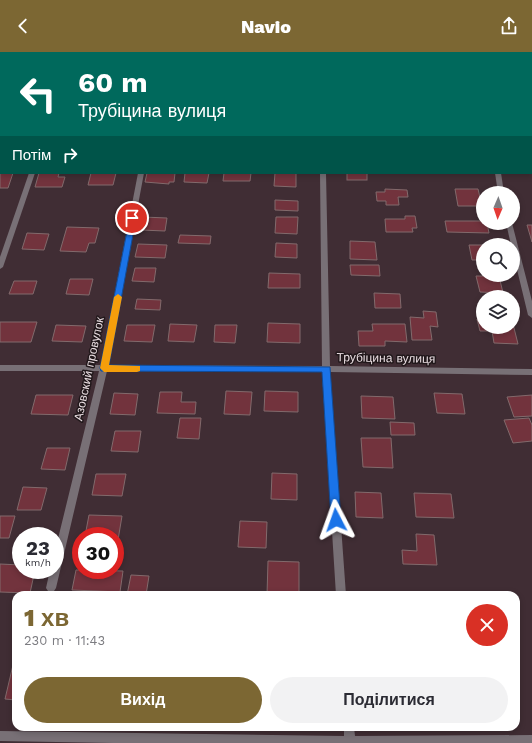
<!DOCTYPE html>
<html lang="uk">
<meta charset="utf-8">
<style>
body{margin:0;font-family:"Work Sans",sans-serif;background:#f2f2f3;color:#2b2b33;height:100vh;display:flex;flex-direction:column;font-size:15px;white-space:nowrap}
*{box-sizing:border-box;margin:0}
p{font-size:13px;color:#7c7c81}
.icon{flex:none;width:22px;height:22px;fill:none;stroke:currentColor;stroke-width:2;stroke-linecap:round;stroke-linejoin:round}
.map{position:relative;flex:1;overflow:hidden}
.side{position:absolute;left:12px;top:539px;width:508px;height:140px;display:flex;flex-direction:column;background:#fff;border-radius:12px;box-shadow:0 2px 6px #0003}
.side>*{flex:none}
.banner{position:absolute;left:0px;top:0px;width:532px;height:122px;box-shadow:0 2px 6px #0003;background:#00695c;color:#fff;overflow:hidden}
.needle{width:26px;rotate:182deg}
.controls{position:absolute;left:476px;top:134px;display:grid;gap:8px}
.controls a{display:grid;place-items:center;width:44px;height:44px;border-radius:50%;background:#fff;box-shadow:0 2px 6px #0003;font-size:20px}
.speed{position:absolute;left:12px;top:475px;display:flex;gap:8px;font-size:20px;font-weight:700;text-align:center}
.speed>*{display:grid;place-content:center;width:52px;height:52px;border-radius:50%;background:#fff;box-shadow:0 2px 6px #0003;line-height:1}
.speed small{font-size:10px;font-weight:400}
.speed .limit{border:6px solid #d22;background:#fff;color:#111}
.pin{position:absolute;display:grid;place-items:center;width:34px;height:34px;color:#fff;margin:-17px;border:2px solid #fff;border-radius:50%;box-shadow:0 1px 4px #0007}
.me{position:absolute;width:44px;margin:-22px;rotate:356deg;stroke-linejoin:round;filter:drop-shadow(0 0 3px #0008)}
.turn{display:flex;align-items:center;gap:14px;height:84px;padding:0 12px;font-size:18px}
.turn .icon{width:52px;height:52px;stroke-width:2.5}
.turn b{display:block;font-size:28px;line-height:34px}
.then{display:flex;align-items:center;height:38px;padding:0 12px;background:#0003;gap:8px;font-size:15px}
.round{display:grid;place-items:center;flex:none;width:42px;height:42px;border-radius:21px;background:#f2f2f3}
.headline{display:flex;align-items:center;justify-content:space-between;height:68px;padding:0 12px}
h1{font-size:24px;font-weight:800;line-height:30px;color:#7c6733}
.cta{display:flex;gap:8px;margin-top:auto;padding:8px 12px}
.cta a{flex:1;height:46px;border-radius:24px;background:#7c6733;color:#fff;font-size:16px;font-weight:800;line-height:46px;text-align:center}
.cta a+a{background:#f2f2f3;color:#2b2b33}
header{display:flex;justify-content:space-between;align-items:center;height:52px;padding:0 12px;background:#7c6733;color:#fff;font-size:18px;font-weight:800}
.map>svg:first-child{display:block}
</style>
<header><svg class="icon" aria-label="back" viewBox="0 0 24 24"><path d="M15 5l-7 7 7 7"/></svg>Navio<svg class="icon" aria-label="share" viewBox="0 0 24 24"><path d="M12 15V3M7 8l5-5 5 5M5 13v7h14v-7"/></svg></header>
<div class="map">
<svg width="532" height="691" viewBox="0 0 532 691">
<rect width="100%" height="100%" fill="#402d34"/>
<polygon fill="#945247" points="282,0 532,0 532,90 531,1"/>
<g fill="#72333d" stroke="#826a6c">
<polygon points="0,120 13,121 8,136 0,136"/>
<polygon points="39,121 59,121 58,125 65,125 62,135 35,135"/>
<polygon points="91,121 116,121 113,133 88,133"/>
<polygon points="147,121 175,121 174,130 169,130 169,132 145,130"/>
<polygon points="185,121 209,121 207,131 184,130"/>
<polygon points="224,121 251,121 250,129 223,129"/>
<polygon points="275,121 296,121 296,135 274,134"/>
<rect x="347" y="121" width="20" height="7"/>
<polygon points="385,137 407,138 408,145 398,145 399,153 386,153 386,149 377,149 376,140 385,140"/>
<polygon points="455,137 478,137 482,154 458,154"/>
<polygon points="275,148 298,149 298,159 275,158"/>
<polygon points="405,164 415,164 417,176 412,176 413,180 386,180 385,167 405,167"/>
<polygon points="143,165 167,166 165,179 141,178"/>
<polygon points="276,165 298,165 297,182 275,181"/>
<polygon points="445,169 483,169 483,171 487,171 489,181 447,180"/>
<polygon points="527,173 532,173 532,190"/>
<polygon points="67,175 99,176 95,191 89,191 86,200 60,199"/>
<polygon points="27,181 49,182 44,198 22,197"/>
<polygon points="180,183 211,184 210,192 178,191"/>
<polygon points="350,189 375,190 377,208 350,207"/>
<polygon points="276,191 297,192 297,206 275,205"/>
<polygon points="138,192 167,193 165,206 135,205"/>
<polygon points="469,193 483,193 483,208 472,208"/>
<polygon points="350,213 379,213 380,224 351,223"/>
<polygon points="135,216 156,216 154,230 132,229"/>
<polygon points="269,221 300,222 300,236 268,236"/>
<polygon points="476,224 499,224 503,241 480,240"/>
<polygon points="70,227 93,227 89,243 66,242"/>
<polygon points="14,229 37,229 33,242 9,242"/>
<polygon points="374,241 400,242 401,256 375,256"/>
<polygon points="137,247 161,248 160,258 135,257"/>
<polygon points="423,259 436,260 438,275 430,274 432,288 412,288 410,265 424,266"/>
<polygon points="477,267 483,267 483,275 513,275 513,272 518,292 494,291 492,279 480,279"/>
<polygon points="0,270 37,270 31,290 0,290"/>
<polygon points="268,271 300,272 300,291 267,290"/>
<polygon points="170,272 197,273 194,290 168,289"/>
<polygon points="372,272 405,272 407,290 385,289 385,294 359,294 358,279 373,279"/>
<polygon points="56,273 86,274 82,290 52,289"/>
<polygon points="127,273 155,273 152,290 124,289"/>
<polygon points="215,273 237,273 235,291 214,290"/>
<polygon points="226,339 252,340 250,363 224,362"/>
<polygon points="265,339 298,340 298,360 264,359"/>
<polygon points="160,340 182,340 181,350 196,350 195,362 157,361"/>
<polygon points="114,341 138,342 135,363 110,362"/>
<polygon points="434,341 462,342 465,362 437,361"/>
<polygon points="36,343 73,343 68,363 31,362"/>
<polygon points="532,343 532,364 514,365 507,345"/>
<polygon points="361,344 393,345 395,367 362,366"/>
<polygon points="180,366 201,366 199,387 177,386"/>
<polygon points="529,366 532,373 532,389 513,391 504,368"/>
<polygon points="390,370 414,371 415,383 391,383"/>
<polygon points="115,379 141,379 138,400 111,399"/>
<polygon points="361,386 391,386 393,416 363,415"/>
<polygon points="47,396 70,396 65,418 41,417"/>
<polygon points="272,421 297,422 297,448 271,447"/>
<polygon points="96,422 126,422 122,444 92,443"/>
<polygon points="23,435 47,436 41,458 17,458"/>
<polygon points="355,440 381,441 383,466 356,465"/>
<polygon points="414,441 451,442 454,466 416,465"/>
<polygon points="89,463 122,464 117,494 115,494 115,484 85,484"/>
<polygon points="0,464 15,464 9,486 0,486"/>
<polygon points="240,469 267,470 266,496 238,495"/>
<polygon points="416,482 434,483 437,513 403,512 402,498 417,499"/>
<polygon points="268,509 299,510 299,543 267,543"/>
<polygon points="0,512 21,513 21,518 35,518 30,541 0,540"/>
<polygon points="76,518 123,519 120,540 72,538"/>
<polygon points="131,523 149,524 146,543 127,543"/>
<polygon points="13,613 16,613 16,648 5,647"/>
</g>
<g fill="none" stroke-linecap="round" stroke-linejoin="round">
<g fill="#787076" fill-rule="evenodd">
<rect x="67" y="0" width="6" height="1"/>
<polygon points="29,121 35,121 3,215 0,217 0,205"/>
<polygon points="138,121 144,121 108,313 322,314 320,121 326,121 330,314 532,317 532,323 330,320 346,543 336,543 322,320 107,319 56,536 54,539 51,540 48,539 46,536 50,518 55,518 55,499 99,319 0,319 0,313 101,313"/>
<polygon points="495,121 501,121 504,141 498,141"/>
<polygon points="506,171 512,171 532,249 532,266 528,263 513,201 513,193 511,193"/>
<polygon points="344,675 354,675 355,684 532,683 532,691 113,691 0,689 0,679 344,684"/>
</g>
<g fill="#9e919b" fill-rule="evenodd">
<polygon points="253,0 260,0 261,1 254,1"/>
<rect x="531" y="101" width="1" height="4"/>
</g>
</g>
<polygon fill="#1a73e8" stroke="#114b97" points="130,164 136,166 109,313 330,315 341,468 340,471 332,471 331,468 322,320 101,319 100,316"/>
<polygon fill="#f59e0b" points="118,242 122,245 109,313 140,314 140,319 137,320 104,320 100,316 114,245"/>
<g text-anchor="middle" stroke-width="3" stroke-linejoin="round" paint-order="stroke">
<g font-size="12" fill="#e9dde1" stroke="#21181b">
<text transform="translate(386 306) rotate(1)" y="4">Трубіцина вулиця</text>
<text transform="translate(89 317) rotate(-78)" y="4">Азовский провулок</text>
</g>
</g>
</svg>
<div class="controls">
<a><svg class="needle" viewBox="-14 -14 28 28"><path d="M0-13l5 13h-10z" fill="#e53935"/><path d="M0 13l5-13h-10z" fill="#7c7c81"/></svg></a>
<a><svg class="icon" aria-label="search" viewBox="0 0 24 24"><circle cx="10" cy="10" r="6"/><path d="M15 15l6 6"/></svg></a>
<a><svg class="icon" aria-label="layers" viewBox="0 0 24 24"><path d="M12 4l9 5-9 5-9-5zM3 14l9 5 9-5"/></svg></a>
</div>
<div class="speed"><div>23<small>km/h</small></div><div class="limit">30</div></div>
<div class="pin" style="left:132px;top:166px;background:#d93025"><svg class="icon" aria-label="arrive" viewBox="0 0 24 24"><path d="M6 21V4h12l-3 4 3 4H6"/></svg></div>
<svg class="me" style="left:336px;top:468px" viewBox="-20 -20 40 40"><path d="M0-17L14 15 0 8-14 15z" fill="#1a73e8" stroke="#fff" stroke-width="4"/></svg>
<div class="banner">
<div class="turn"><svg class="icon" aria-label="left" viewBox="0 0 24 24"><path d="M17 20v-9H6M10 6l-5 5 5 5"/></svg><div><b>60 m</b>Трубіцина вулиця</div></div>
<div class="then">Потім<svg class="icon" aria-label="right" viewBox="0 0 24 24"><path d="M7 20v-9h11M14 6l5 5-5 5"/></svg></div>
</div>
<section class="side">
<div class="headline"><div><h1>1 хв</h1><p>230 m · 11:43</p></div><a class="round" style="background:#d93025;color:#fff"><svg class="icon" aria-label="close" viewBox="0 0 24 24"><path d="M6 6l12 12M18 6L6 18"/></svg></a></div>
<div class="cta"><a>Вихід</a><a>Поділитися</a></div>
</section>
</div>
